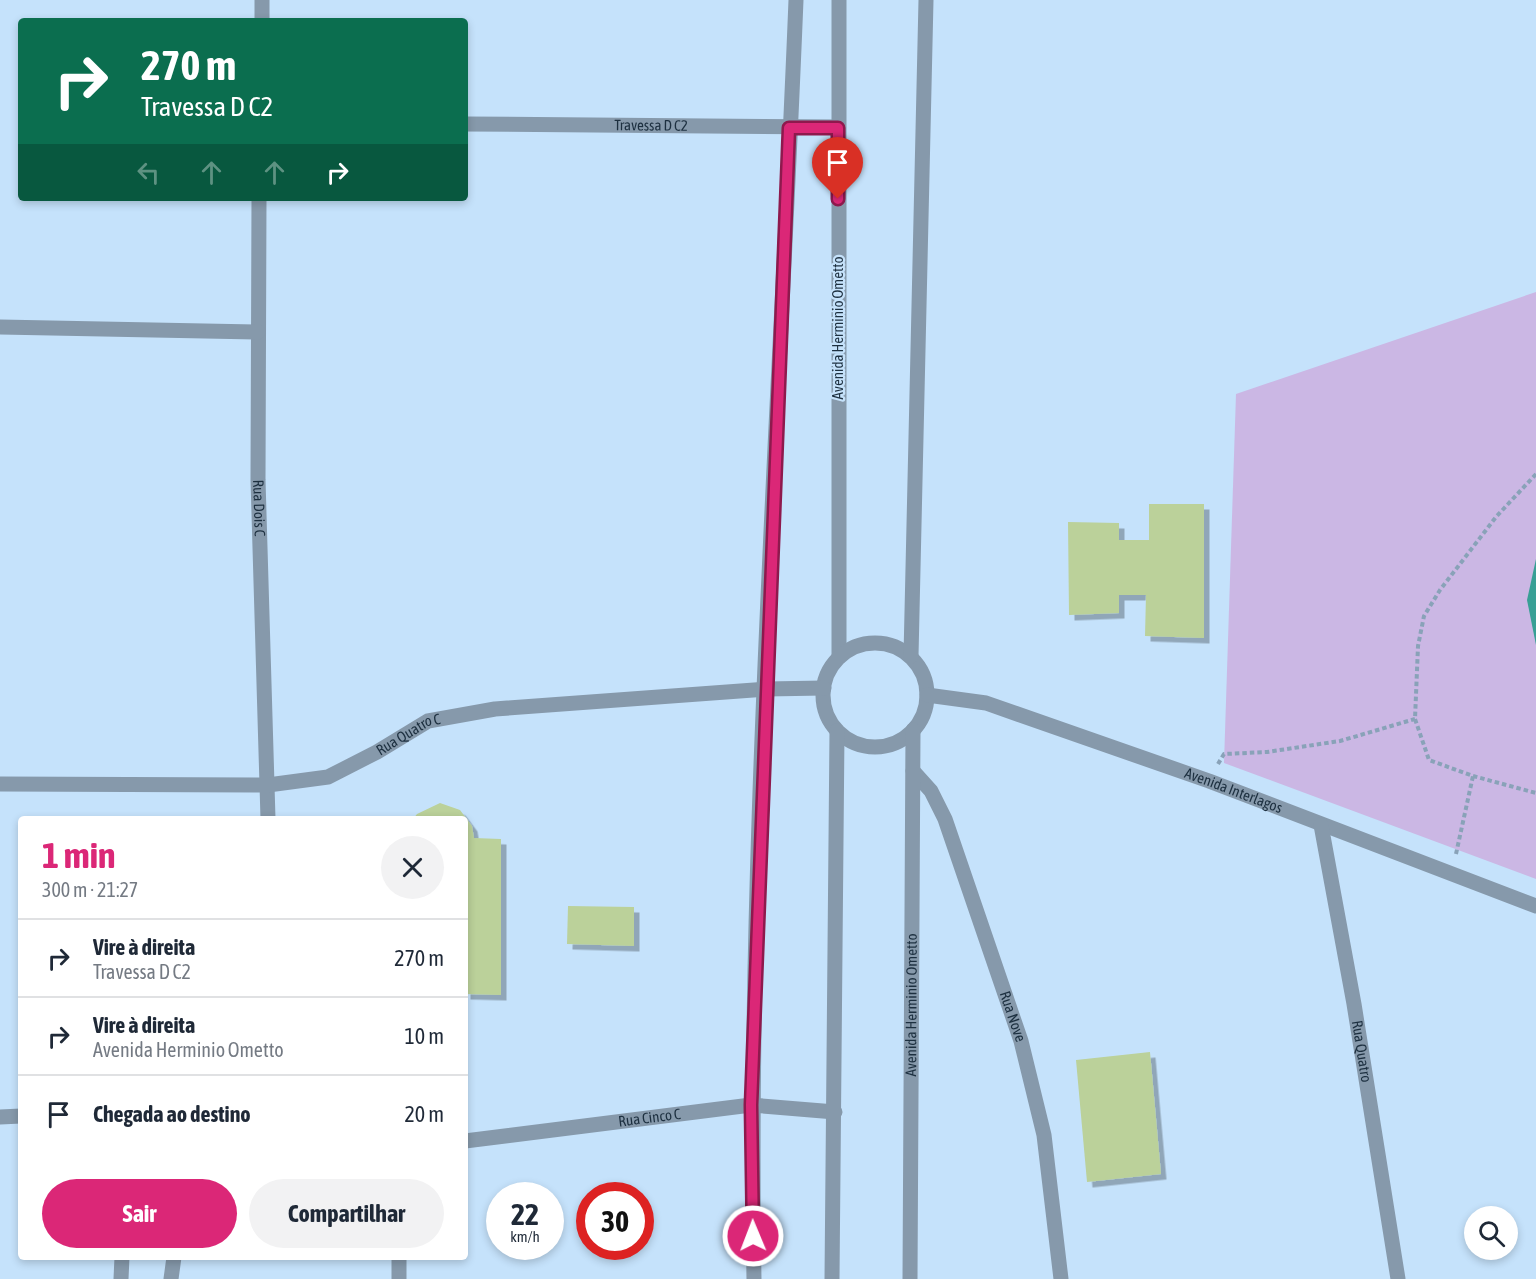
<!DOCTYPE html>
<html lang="pt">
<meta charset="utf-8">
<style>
body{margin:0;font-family:"Asap Condensed",sans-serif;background:#f2f2f3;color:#1f2937;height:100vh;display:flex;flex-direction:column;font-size:22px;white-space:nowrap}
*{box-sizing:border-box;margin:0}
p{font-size:20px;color:#747a83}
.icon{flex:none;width:33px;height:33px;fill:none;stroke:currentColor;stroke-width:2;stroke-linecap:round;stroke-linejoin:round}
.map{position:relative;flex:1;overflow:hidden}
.drawer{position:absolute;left:18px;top:816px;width:450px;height:444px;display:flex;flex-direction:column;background:#fff;border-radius:6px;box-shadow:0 3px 9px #0003}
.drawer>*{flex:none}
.banner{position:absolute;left:18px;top:18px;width:450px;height:183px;border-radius:6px;box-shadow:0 3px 9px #0003;background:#0b6e4f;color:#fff;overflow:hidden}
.buttons{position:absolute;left:1464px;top:1206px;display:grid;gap:12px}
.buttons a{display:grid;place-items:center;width:54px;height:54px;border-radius:50%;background:#fff;box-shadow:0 3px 9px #0003;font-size:30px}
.speed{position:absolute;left:486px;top:1182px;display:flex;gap:12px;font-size:30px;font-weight:700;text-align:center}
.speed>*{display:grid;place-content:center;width:78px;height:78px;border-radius:50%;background:#fff;box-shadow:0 3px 9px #0003;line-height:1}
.speed small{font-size:15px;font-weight:400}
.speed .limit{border:9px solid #d22;background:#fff;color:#111}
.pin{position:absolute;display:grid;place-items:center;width:51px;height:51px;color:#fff;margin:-62px -26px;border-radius:50% 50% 50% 0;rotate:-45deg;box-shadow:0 0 6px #0007}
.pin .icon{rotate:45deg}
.me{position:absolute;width:66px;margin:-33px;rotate:359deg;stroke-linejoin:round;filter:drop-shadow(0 0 4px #0008)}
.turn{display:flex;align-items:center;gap:21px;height:126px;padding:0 24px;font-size:27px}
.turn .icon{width:78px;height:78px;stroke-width:2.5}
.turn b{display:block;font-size:42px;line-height:51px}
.lanes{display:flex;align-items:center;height:57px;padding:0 24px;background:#0003;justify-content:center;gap:30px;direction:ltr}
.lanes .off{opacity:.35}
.round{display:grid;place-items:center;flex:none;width:63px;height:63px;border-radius:32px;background:#f2f2f3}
.overview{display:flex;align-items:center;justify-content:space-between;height:102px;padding:0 24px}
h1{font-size:36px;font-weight:700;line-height:45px;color:#db2777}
.cta{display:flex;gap:12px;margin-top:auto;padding:12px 24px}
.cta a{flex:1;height:69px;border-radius:36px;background:#db2777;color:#fff;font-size:24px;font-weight:700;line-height:69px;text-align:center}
.cta a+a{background:#f2f2f3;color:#1f2937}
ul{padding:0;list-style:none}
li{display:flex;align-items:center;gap:18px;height:78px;padding:0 24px;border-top:2px solid #e0e1e3}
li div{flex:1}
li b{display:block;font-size:22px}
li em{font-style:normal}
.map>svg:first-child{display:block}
</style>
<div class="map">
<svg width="1536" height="1279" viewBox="0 0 1536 1279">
<defs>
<filter id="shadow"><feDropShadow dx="5.5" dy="5.5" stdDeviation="0" flood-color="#0004"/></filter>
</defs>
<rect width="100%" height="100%" fill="#c5e2fb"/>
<polygon fill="#cbb7e4" points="1536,292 1536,879 1224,763 1236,394"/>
<polygon fill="#389f95" points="1536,559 1536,645 1527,600"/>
<g fill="#bbd19a" filter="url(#shadow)">
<polygon points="1149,504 1204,504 1204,638 1145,636 1146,595 1119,595 1119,613 1069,615 1068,522 1119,523 1119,540 1149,540"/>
<polygon points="440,803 460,810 472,826 474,838 501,839 501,995 465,994 465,819 413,819 417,814"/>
<polygon points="568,906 634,907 634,946 567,944"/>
<polygon points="1150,1052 1161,1174 1087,1182 1076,1060"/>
</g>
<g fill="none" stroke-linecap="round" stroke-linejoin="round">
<g stroke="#89a2b8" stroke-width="4" stroke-dasharray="4.5 3" stroke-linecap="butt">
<polyline points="1536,474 1496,517 1440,590 1424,616 1418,646 1415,719 1429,760 1473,776 1536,793"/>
<polyline points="1218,764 1224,754 1267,752 1340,741 1415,719"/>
<polyline points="1456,854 1473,776"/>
</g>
<g stroke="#8699ab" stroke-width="15">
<polyline points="839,0 839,657"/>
<polyline points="262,21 262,0"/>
<path id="s1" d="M465 124 838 127"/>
<path id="s2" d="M259 198 258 480 268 819"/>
<polyline points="0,327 258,332"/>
<circle cx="875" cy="695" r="52"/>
<polyline points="911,656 926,0"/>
<path id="s3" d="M927 695 986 703 1209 781 1536 906"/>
<path id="s4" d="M913 771 931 791 945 819 1021 1041 1044 1135 1061 1279"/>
<path id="s5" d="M0 784 268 785 328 777 377 752 428 721 495 709 766 689 824 688"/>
<path id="s6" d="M1321 825 1354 1004 1398 1279"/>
<polyline points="0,1117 21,1116"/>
<path id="s7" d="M465 1141 751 1105 835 1112"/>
<polyline points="121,1279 122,1257"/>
<polyline points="171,1279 174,1257"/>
<polyline points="399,1279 399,1257"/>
<path d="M754 1279C747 853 779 426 796 0"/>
<polyline points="832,1279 837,731"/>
<path id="s8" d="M910 1279 913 730"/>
</g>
</g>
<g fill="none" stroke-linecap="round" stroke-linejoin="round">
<g stroke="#8e194d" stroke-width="15">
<polyline id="route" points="753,1236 751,1105 789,128 838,128 838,199"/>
</g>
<use href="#route" stroke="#db2777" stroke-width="10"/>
</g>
<g text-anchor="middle" stroke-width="4.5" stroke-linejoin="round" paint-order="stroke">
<g font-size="15" fill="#1d3040" stroke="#c5e2fb">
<text dy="5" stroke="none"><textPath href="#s1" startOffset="186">Travessa D C2</textPath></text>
<text transform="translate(838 328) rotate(-90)" y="5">Avenida Herminio Ometto</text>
<text dy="5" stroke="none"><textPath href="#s2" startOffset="310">Rua Dois C</textPath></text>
<text dy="5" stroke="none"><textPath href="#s5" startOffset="420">Rua Quatro C</textPath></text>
<text dy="5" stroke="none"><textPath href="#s3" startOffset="322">Avenida Interlagos</textPath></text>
<text dy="5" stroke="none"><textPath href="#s8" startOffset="274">Avenida Herminio Ometto</textPath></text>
<text dy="5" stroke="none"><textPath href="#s4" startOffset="267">Rua Nove</textPath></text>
<text dy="5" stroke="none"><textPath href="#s6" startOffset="230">Rua Quatro</textPath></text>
<text dy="5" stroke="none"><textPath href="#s7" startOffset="186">Rua Cinco C</textPath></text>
</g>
</g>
</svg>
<div class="buttons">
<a><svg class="icon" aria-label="search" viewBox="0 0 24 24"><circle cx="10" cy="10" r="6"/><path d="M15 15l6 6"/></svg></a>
</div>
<div class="speed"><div>22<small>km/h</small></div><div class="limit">30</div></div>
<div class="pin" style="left:838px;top:199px;background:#d93025"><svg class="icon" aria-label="arrive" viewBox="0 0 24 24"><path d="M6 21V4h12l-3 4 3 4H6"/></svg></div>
<svg class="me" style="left:753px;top:1236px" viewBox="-20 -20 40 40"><circle r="17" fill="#db2777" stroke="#fff" stroke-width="3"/><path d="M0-11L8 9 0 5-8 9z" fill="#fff"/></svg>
<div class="banner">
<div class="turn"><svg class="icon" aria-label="right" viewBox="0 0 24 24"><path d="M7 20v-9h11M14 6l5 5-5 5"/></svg><div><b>270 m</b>Travessa D C2</div></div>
<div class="lanes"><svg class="icon off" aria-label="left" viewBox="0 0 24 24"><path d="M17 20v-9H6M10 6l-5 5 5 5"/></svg><svg class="icon off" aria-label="ahead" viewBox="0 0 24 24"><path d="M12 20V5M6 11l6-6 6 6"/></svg><svg class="icon off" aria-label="ahead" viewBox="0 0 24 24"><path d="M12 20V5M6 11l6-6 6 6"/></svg><svg class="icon" aria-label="right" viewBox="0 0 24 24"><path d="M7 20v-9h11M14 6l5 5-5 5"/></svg></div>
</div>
<section class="drawer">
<div class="overview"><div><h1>1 min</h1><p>300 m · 21:27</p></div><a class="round"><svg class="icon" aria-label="close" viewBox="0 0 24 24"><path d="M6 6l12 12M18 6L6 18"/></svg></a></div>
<ul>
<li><svg class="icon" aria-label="right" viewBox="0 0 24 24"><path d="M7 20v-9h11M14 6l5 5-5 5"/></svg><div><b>Vire à direita</b><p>Travessa D C2</p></div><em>270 m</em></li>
<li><svg class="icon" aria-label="right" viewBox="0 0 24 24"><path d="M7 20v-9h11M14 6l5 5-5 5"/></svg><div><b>Vire à direita</b><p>Avenida Herminio Ometto</p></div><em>10 m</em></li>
<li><svg class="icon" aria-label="arrive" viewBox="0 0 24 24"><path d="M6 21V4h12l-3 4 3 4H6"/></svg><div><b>Chegada ao destino</b></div><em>20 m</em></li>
</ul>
<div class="cta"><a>Sair</a><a>Compartilhar</a></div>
</section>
</div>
